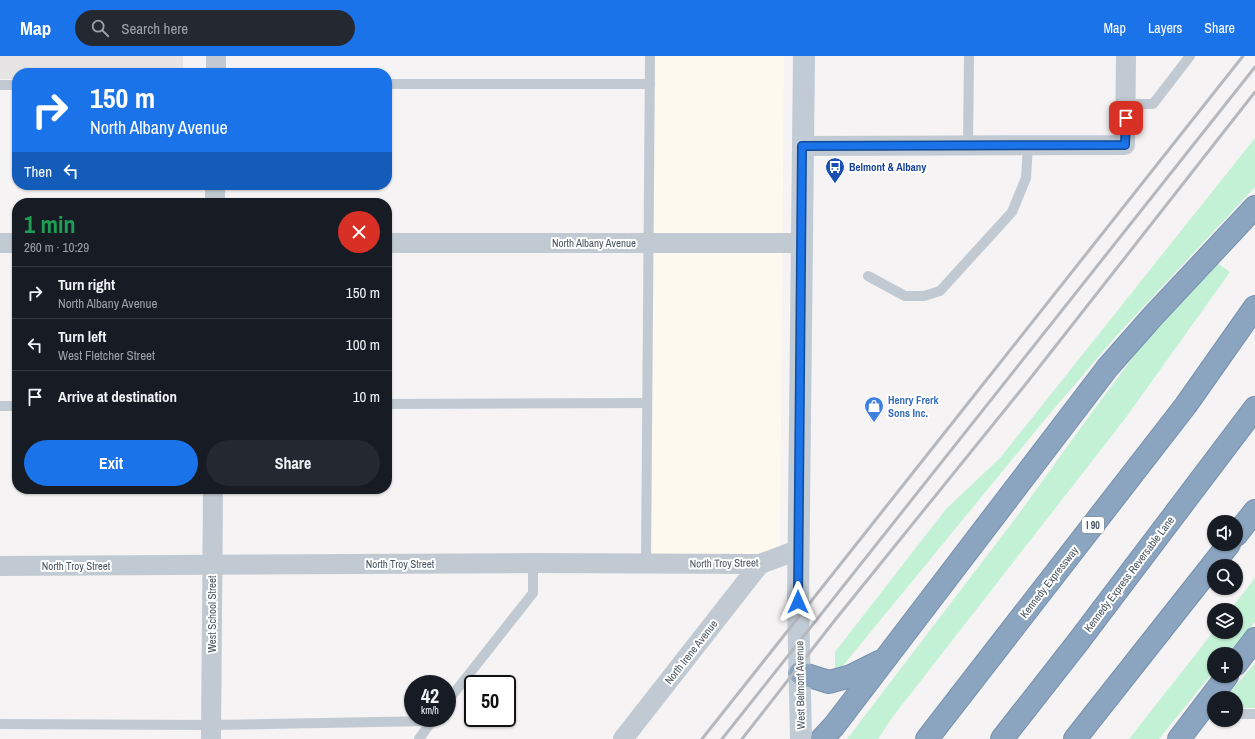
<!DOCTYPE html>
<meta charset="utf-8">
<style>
body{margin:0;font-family:"Archivo Narrow",sans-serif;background:#242831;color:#f1f3f6;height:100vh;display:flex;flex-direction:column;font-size:15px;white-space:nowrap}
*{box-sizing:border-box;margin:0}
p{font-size:13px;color:#9ea1a6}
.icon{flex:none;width:22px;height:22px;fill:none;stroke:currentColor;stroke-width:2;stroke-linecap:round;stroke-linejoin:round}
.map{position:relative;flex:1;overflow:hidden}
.drawer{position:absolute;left:12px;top:142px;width:380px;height:296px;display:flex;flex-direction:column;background:#171b24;border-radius:16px;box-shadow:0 1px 3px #0004}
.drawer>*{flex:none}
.top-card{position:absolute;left:12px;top:12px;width:380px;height:122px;border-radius:16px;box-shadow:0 1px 3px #0004;background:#1a73e8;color:#fff;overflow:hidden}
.controls{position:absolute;left:1207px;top:459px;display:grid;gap:8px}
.controls a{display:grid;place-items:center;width:36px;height:36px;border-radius:50%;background:#171b24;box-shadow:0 1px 3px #0004;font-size:20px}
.speed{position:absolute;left:404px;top:619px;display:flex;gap:8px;font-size:20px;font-weight:700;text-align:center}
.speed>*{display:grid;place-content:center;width:52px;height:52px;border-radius:50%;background:#171b24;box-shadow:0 1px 3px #0004;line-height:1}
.speed small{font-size:10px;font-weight:400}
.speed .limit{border:2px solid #111;border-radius:6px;background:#fff;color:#111}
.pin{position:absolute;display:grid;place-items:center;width:34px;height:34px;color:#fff;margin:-17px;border-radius:8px;box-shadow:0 2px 6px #0006}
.me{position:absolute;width:44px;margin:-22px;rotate:0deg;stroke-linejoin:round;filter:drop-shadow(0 0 3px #0008)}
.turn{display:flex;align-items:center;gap:14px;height:84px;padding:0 12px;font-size:18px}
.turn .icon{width:52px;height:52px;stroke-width:2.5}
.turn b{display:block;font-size:28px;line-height:34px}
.then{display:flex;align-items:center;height:38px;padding:0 12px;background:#0003;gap:8px;font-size:15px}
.round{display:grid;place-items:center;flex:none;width:42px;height:42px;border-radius:21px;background:#242831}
.overview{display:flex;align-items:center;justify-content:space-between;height:68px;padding:0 12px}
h1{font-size:24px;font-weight:800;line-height:30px;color:#1e9e55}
.cta{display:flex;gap:8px;margin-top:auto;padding:8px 12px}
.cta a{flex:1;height:46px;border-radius:24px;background:#1a73e8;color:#fff;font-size:16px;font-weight:800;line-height:46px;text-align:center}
.cta a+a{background:#242831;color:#f1f3f6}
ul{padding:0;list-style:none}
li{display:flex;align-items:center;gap:12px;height:52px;padding:0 12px;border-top:1px solid #363941}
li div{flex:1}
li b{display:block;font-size:15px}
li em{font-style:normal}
header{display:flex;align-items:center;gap:24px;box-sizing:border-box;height:56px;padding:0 20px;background:#1a73e8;color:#fff}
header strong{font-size:19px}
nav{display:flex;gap:22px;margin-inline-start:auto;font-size:14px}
.search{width:280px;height:36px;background:#242831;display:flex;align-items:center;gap:10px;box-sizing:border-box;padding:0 14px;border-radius:22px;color:#9ea1a6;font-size:15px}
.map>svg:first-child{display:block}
</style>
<header>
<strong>Map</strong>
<div class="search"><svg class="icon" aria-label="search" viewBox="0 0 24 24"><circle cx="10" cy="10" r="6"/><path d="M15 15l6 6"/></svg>Search here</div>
<nav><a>Map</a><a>Layers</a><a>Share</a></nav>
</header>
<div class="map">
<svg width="1255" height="683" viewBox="0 0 1255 683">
<rect width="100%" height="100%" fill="#f5f3f3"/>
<polygon fill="#fdf9ef" points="651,0 784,0 780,498 647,505"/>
<polygon fill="#e6e4e5" points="0,0 183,0 183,17 17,17 17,23 0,23"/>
<g fill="#c3f1d5">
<polygon points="1255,82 1255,131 1118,278 1047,361 841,612 835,614 835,596 946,453 1000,402"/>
<polygon points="1217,207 1230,216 1124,364 891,663 878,683 847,683 1018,459 1090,359 1145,285 1164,263"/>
<polygon points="1255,522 1255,566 1228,598 1214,598 1214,615 1159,683 1129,683 1214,575 1236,576 1236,554 1230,554"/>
<polygon points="1255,607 1255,652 1236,652 1236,642 1225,642"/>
</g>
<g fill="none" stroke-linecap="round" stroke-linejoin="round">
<g stroke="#7690ad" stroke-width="24">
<g id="motorway">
<polyline points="1236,479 1255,455"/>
<polyline points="1236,608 1255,583"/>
<polyline points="800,617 829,626 851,620 879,606"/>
<polyline points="822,683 834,670 1108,311 1153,260 1255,151"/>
<polyline points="927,683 1186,349 1255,251"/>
<polyline points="1002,683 1078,586 1255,352"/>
<polyline points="1075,683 1229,488"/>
<polyline points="1179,683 1227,620"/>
</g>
</g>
<g stroke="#c1cad2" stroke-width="10">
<polyline points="387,28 650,28"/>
<polyline points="0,29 17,29"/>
<polyline points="1126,48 1153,48 1190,0"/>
<polyline points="968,90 969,0"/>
<polyline points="868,220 905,240 924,240 940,235 1012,156 1026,122 1028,89"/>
<polyline points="387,348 647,347"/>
<polyline points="0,350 17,350"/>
<polyline points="646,508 650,0"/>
<polyline points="447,646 533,537 533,507"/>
<polyline points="1236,658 1255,658"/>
<polyline points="0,668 211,669 432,665"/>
<polyline points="419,683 434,662"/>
</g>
<g stroke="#c1cad2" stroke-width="20">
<polyline points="216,17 216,0"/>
<polyline points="802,90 1125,89 1126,0"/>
<polyline points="215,147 215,129"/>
<polyline points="0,187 17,187"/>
<polyline points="387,187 801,187"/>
<polyline points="0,510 533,507 760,508 798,494"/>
<polyline points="211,683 213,433"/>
<polyline points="623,683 760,508"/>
</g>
<polyline stroke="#c1cbd6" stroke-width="22" points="801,683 798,546 804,0"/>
<use href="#motorway" stroke="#8ba5c1" stroke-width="22"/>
<g stroke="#b5b8bd" stroke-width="3">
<path d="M702 683C881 454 1064 229 1243 0"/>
<polyline points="722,683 1255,11"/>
<polyline points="742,683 835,564 1029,324 1255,36"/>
</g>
</g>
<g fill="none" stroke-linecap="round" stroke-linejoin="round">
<g stroke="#114b97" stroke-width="10">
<polyline id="route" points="798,546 802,90 1125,89 1126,62"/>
</g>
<use href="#route" stroke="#1a73e8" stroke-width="7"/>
</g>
<defs>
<g id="bus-pin" transform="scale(1)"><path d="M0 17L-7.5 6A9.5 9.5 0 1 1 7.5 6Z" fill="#1a4fb4" stroke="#fff"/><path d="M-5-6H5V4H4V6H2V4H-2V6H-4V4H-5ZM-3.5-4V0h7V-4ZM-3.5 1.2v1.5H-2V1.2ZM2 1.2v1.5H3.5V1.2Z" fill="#fff"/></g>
<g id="shop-pin" transform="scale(1)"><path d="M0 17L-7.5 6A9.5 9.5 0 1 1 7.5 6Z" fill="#3f7fe0" stroke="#fff"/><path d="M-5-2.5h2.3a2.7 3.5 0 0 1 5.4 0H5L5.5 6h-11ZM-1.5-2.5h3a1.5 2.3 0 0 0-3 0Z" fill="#fff"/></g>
</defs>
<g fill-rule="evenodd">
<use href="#bus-pin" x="835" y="111"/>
<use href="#shop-pin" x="874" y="350"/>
</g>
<g text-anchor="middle" stroke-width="4" stroke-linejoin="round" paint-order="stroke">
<rect fill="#fff" stroke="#808990" stroke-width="1" x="1082" y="461" width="22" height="16" rx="3"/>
<g font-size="10" font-weight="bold" fill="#4a5661">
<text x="1093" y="473">I 90</text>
</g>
<g font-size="11" font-weight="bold" fill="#164399" stroke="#fff" text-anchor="start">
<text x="849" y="115">Belmont &amp; Albany</text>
</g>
<g font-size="11" fill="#4a5661" stroke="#fff">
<text x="594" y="191">North Albany Avenue</text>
<text transform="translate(724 507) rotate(-1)" y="4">North Troy Street</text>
<text x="400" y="512">North Troy Street</text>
<text x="76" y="514">North Troy Street</text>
<text transform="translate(1129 518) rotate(-53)" y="4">Kennedy Express Reversable Lane</text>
<text transform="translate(1049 526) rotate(-52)" y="4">Kennedy Expressway</text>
<text transform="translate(212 558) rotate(-90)" y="4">West School Street</text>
<text transform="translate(691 596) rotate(-52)" y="4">North Irene Avenue</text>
<text transform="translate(800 629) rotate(-91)" y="4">West Belmont Avenue</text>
</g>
<g font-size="11" font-weight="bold" fill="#366cbe" stroke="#fff" text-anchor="start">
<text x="888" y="348">Henry Frerk<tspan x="888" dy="13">Sons Inc.</tspan></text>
</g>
</g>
</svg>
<div class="controls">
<a><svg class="icon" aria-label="sound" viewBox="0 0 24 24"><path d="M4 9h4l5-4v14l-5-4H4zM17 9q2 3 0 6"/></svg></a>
<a><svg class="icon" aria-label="search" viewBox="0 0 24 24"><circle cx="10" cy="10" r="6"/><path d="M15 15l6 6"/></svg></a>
<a><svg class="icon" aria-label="layers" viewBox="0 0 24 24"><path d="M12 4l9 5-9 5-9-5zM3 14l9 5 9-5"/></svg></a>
<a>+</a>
<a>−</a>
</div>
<div class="speed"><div>42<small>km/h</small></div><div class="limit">50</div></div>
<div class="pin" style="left:1126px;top:62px;background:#d93025"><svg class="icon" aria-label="arrive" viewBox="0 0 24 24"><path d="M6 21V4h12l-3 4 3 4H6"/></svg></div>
<svg class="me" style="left:798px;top:546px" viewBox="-20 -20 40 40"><path d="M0-17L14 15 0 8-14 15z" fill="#1a73e8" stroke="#fff" stroke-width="4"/></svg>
<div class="top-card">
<div class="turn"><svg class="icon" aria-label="right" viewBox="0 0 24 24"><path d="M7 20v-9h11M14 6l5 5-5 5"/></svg><div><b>150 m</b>North Albany Avenue</div></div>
<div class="then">Then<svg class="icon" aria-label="left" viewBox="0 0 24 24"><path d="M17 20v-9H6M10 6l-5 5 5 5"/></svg></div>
</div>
<section class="drawer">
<div class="overview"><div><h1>1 min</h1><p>260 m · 10:29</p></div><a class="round" style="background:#d93025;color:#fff"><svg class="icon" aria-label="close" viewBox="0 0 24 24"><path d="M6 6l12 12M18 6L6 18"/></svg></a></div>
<ul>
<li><svg class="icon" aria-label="right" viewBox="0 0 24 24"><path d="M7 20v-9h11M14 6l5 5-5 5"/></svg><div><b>Turn right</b><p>North Albany Avenue</p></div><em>150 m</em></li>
<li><svg class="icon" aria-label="left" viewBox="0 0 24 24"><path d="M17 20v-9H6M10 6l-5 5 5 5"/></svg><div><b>Turn left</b><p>West Fletcher Street</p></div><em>100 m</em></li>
<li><svg class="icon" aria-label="arrive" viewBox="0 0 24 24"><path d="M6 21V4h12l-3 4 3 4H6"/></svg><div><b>Arrive at destination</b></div><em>10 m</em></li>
</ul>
<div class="cta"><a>Exit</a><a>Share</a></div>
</section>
</div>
